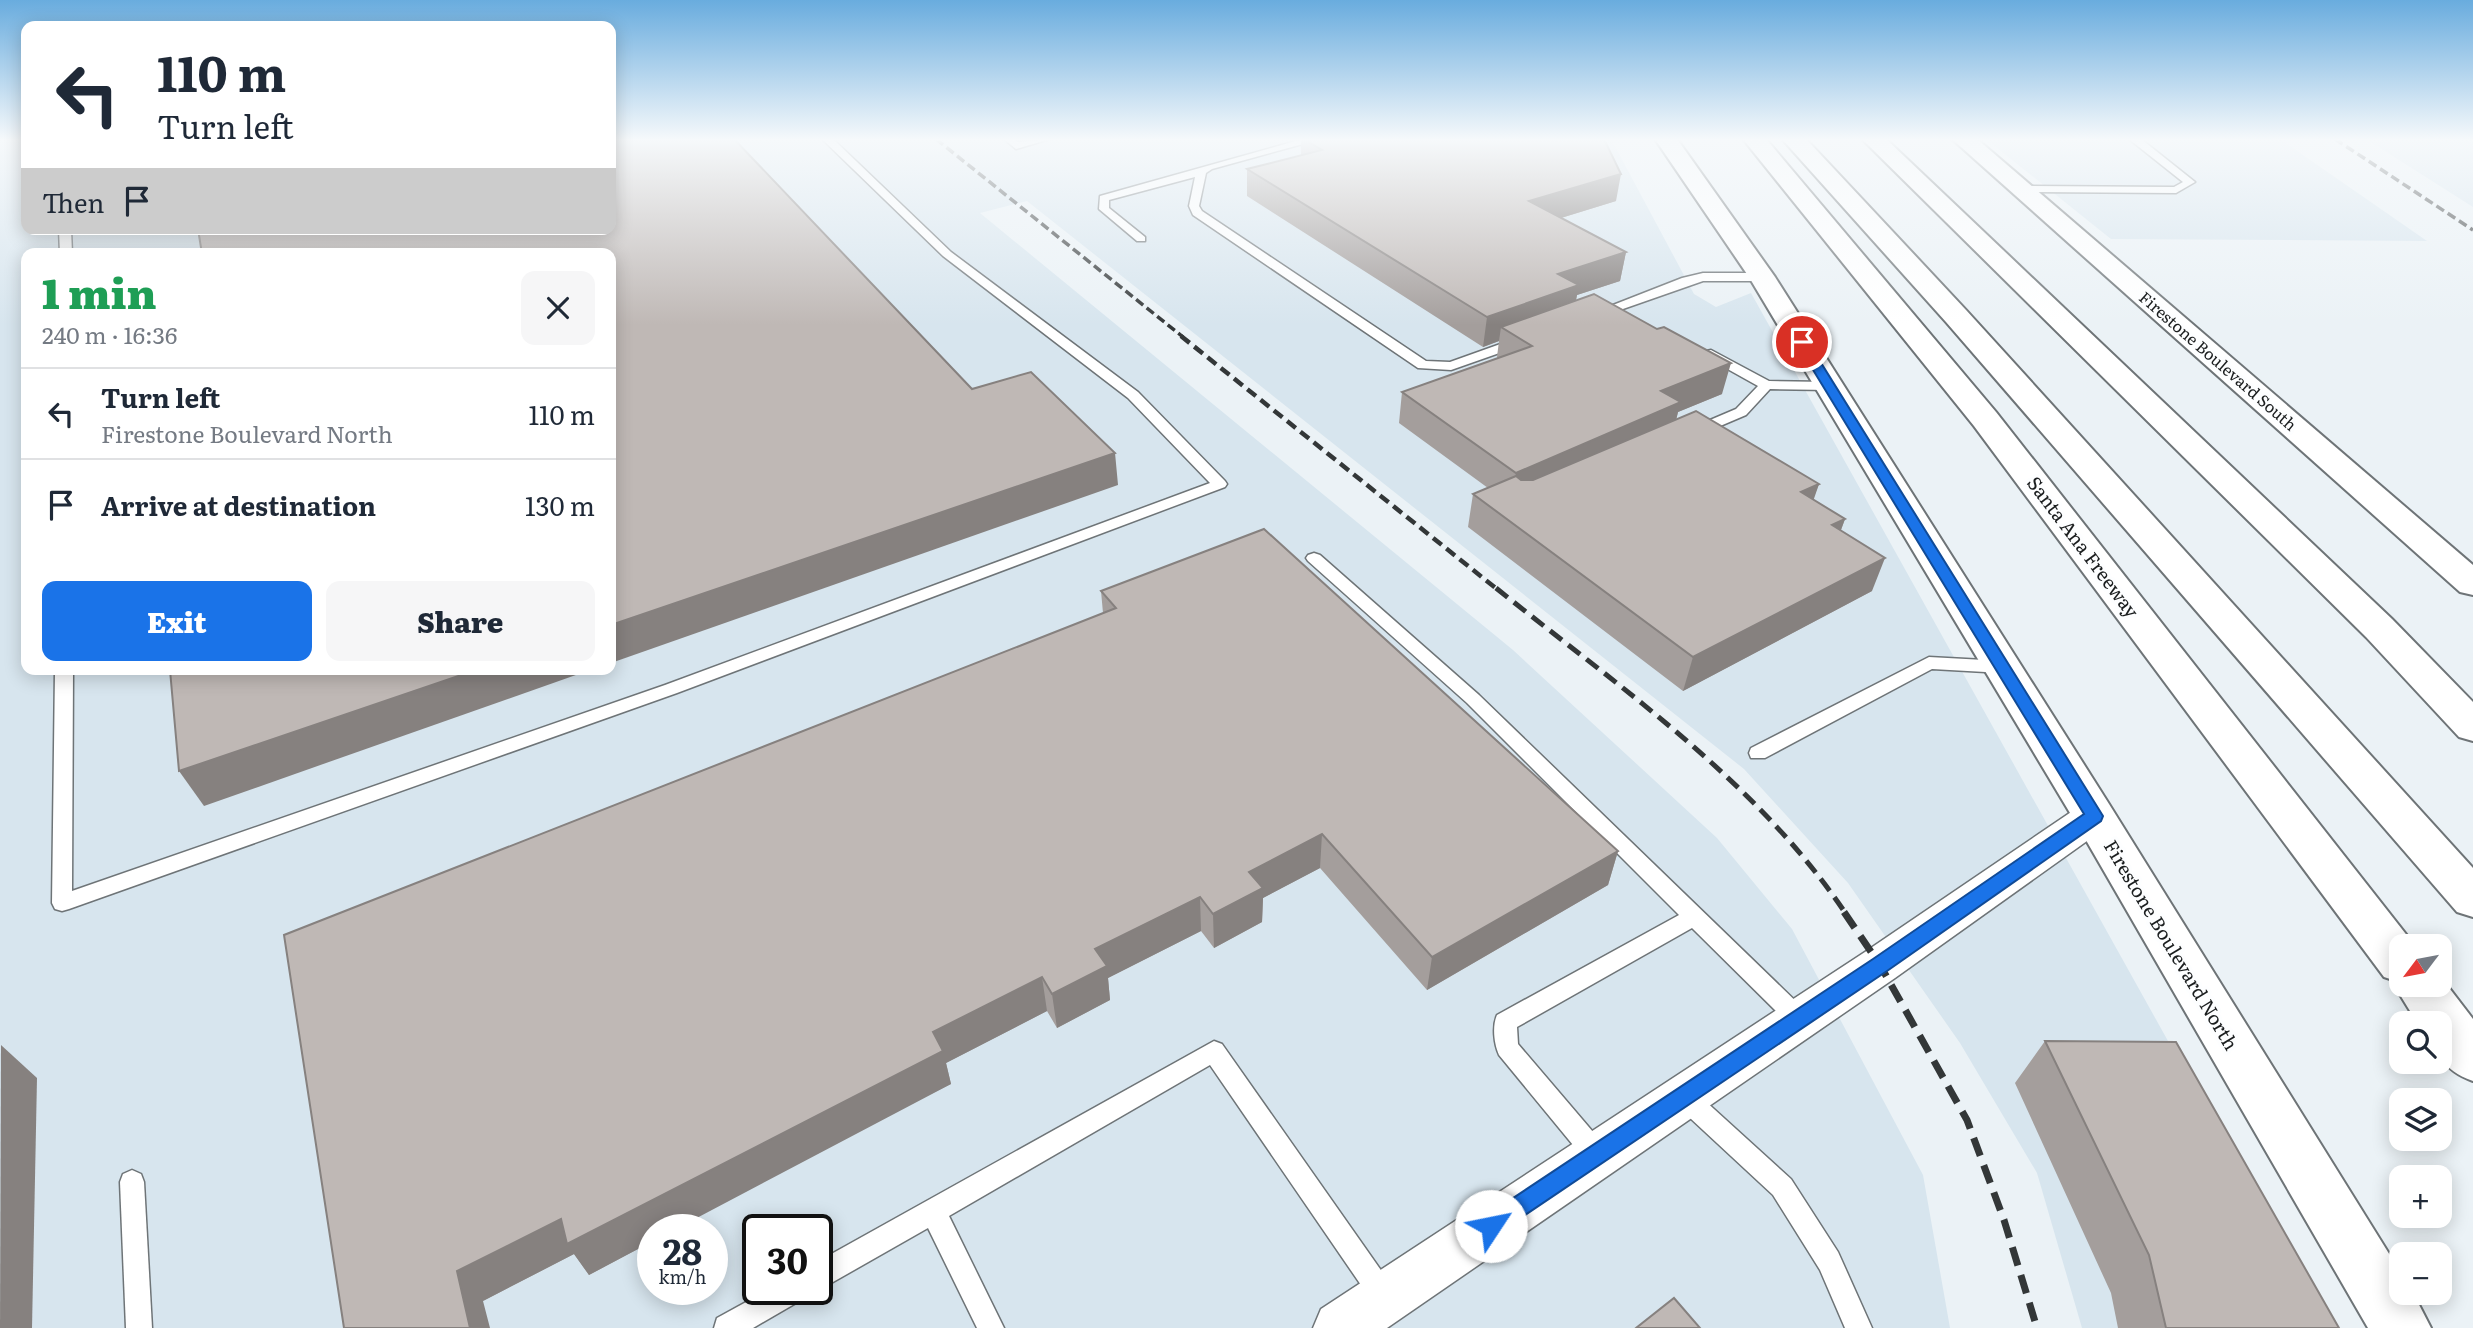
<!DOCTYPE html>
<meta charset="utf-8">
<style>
body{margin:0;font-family:Literata,serif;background:#f6f6f7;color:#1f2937;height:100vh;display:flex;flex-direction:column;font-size:26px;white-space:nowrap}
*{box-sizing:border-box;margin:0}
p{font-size:23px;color:#747a83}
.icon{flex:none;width:38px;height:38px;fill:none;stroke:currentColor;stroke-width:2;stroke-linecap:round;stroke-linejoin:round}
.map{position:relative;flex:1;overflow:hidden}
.sheet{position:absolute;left:21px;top:248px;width:595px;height:427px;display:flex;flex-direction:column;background:#fff;border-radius:14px;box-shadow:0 4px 18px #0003}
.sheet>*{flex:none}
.banner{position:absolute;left:21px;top:21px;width:595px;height:214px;border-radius:14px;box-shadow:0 4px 18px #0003;background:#fff;color:#1f2937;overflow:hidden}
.needle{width:46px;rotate:238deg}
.tools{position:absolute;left:2389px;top:934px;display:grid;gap:14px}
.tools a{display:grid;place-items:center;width:63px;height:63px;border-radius:14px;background:#fff;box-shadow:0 4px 18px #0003;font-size:35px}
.speed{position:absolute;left:637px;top:1214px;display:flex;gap:14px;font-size:35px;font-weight:700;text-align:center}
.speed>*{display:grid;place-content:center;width:91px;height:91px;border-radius:50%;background:#fff;box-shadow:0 4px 18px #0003;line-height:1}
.speed small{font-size:18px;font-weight:400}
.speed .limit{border:4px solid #111;border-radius:10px;background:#fff;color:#111}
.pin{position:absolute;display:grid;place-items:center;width:60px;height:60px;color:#fff;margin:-30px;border:4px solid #fff;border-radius:50%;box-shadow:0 2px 7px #0007}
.me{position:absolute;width:77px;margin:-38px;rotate:56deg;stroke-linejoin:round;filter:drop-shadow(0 0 5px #0008)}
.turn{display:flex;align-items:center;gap:24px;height:147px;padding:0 21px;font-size:32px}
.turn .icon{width:91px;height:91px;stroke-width:2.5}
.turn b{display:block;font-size:49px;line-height:60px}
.then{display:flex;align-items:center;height:66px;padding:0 21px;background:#0003;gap:14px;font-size:26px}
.round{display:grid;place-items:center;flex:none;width:74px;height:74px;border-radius:14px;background:#f6f6f7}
.overview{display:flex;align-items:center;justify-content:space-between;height:119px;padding:0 21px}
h1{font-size:42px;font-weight:800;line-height:52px;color:#1e9e55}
.button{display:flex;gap:14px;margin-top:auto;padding:14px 21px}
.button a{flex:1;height:80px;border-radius:14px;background:#1a73e8;color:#fff;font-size:28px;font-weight:800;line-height:80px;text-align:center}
.button a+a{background:#f6f6f7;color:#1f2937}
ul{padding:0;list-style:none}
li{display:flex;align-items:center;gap:21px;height:91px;padding:0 21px;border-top:2px solid #e0e1e3}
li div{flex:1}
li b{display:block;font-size:26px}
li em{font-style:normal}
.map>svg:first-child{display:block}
</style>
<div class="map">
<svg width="2473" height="1328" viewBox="0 0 2473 1328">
<rect width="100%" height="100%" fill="#ebf2f6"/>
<g fill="#d7e5ee" fill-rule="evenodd">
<path d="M0 139H26V229H611V139H1611L1694 294 1716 307 1751 293 2328 1328H2082L2037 1173 1960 1043 1848 883 1744 769 1027 201 980 213 1513 650 1717 838 1792 929 1923 1175 1950 1328H0ZM26 254H611V670H26ZM653 1230H712V1290H653ZM758 1230H817V1290H758Z"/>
<polygon points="1986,139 2280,139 2427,241 2111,239"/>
<polygon points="2366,139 2473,139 2473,207"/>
</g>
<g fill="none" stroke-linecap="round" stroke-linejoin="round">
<g stroke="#6e7477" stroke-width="3">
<g id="service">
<polygon points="822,139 833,139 951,252 1138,392 1225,481 1227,484 1225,487 677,693 69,909 62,911 55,909 52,903 55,670 73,670 72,891 665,685 1210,483 1128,398 943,256"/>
<polygon points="1004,139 1015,139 1018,142 1050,139 1016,149"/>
<polygon points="1303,139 1321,139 1212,169 1206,173 1199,206 1202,211 1426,361 1450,362 1520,337 1525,338 1525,344 1451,370 1418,368 1193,215 1189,206 1195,177 1109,200 1109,208 1145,237 1145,241 1137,241 1099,209 1100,196"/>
<polygon points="2129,139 2141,139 2195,182 2176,193 2021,192 2016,189 2021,186 2174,187 2183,182"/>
<polygon points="59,229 71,229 72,254 60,254"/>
<polygon points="1703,273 1762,273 1768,277 1762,281 1703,281 1600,317 1592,317 1590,314 1682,278"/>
<polygon points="1711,350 1769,381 1829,382 1836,386 1829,390 1770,389 1746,415 1699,435 1689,435 1689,429 1736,409 1758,386 1706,357 1706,351"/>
<path d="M1314 553 1320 555 1479 695 1807 1012 1810 1019 1807 1026 1799 1029 1791 1026 1692 928 1517 1027 1518 1044 1605 1146 1608 1154 1605 1162 1596 1165 1587 1162 1499 1055C1494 1044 1492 1026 1497 1015L1679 915 1467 703 1308 561 1306 558 1308 555Z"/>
<polygon points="1929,657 2003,661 2012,667 2003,673 1932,669 1765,758 1751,758 1749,753 1751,748"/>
<polygon points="1214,1041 1222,1044 1392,1286 1396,1295 1392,1304 1383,1308 1374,1304 1210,1065 949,1216 1004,1328 977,1328 928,1228 826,1286 817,1290 816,1290 817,1262"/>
<polygon points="1684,1086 1692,1089 1791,1179 1838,1252 1872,1328 1845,1328 1820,1270 1773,1195 1676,1105 1672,1097 1676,1089"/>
<polygon points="132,1170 141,1174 144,1182 152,1328 126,1328 120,1182 123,1174"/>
<polygon points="768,1290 807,1290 803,1299 753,1328 714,1328 717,1318"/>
</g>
</g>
<g stroke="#6e7477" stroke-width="3">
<polygon id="minor" points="2094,801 2108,806 2114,816 2108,826 1895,978 1387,1328 1313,1328 1321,1309 1865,952 2080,806"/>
</g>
<g stroke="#6e7477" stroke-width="4">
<g id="tertiary">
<polygon points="1655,139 1677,139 1775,277 2109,804 2401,1273 2401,1293 2413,1293 2431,1328 2368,1328 2079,828 1749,277"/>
<polygon points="1952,139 1977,139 2473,565 2473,595 2460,592"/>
</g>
</g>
<g stroke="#6e7477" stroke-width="4">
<g id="motorway">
<path d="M1743 139H1766L1996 412 2416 947H2401V985H2440V976L2473 1019V1081C2440 1069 2440 1056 2440 1024H2418L2394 985 2396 981 2384 977 1974 426Z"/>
<polygon points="1782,139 1806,139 1966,310 2473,868 2473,917 2457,912 1946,322"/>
<polygon points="1862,139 1886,139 2392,619 2473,702 2473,741 2459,737 2366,637"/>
</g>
</g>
<use href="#service" fill="#fff" fill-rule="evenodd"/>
<use href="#minor" fill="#fff" fill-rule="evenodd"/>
<use href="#tertiary" fill="#fff" fill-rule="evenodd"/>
<use href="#motorway" fill="#fff" fill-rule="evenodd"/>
<g stroke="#333738" stroke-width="3.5" stroke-dasharray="9 4.5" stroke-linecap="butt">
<polyline points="936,139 1183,337"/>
<polyline points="2335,139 2473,230"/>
</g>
<polyline stroke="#333738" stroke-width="4.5" stroke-dasharray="11 6" stroke-linecap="butt" points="1181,336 1498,590"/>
<path stroke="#333738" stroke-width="5" stroke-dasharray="15 8" stroke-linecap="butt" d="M1496 588C1619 687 1757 781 1846 914"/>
<polyline stroke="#333738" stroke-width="7" stroke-dasharray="19 10" stroke-linecap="butt" points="1844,912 1880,965 1967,1120 2004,1220 2037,1328"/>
</g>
<g fill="#a49e9c">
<polygon points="1301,139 1604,139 1616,201 1561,218 1626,252 1620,281 1577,295 1576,300 1722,394 1678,412 1676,420 1819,484 1813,499 1845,519 1841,530 1872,591 1683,691 1468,527 1473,494 1488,488 1399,423 1402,392 1498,358 1497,357 1499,341 1483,347 1247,196 1247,169 1301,156"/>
<polygon points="1101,591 1618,851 1608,885 1427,990 1320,868 1263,898 1262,922 1214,948 1201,931 1108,978 1110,1000 1057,1028 1047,1011 946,1063 951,1084 653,1230 653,1241 589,1275 574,1254 483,1301 1103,613"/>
<polygon points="2045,1041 2339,1328 2118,1328 2111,1293 2015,1083"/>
</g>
<g fill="#86817f">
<polygon points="1621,174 1616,201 1525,229 1529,201"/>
<polygon points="1626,252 1620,281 1577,295 1573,315 1501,327 1499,341 1483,347 1487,317 1558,274"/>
<polygon points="1731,363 1722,394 1678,412 1673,433 1511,505 1516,473 1661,391"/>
<polygon points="1115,453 1118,485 611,663 611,625"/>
<polygon points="1819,484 1808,516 1801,492"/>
<polygon points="1845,519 1833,551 1832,525"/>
<polygon points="1885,558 1872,591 1683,691 1693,657"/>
<polygon points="476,670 590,670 204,806 179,771"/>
<polygon points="1322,834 1320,868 1263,898 1262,922 1214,948 1213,914 1249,872"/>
<polygon points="1618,851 1608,885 1427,990 1432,957"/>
<polygon points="1200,897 1201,931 1108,978 1110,1000 1057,1028 1052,994 1095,949"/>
<polygon points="1042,977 1047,1011 946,1063 951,1084 674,1230 653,1230 653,1241 589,1275 574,1254 483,1301 490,1328 470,1328 457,1271"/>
<polygon points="1,1045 37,1078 32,1328 0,1328"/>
</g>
<g fill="#bfb8b5" stroke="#86817f" stroke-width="2">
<polygon points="611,139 734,139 972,389 1031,372 1115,453 611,625 611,254 202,254 198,229 611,229"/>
<polygon points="1303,139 1604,139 1621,174 1529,201 1626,252 1558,274 1579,285 1487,317 1247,169 1322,150"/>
<polygon points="1594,294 1657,329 1664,327 1731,363 1661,391 1681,402 1516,473 1402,392 1532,346 1501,327"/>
<polygon points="1696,411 1819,484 1801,492 1845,519 1832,525 1885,558 1693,657 1473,494 1516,476 1521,480 1533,480"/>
<polygon points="1264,529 1618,851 1432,957 1322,834 1249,872 1263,888 1213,914 1200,897 1095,949 1107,966 1052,994 1042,977 933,1032 943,1051 567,1244 561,1219 457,1271 470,1328 344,1328 284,935 1116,608 1101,591"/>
<polygon points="170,670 476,670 179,771"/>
<polygon points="2045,1041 2176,1042 2339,1328 2166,1328 2149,1255"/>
<polygon points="1674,1298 1700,1328 1636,1328"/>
</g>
<linearGradient id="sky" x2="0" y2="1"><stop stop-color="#69acde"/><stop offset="0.43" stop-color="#f6f9fb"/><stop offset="1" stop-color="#f6f9fb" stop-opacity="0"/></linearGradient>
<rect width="2473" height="325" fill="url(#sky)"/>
<polygon fill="#1a73e8" stroke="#114b97" stroke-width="2" points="1798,340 1808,342 2103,816 2101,821 1887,971 1491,1238 1483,1234 1479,1226 1483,1218 1873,959 2084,814 1796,342"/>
<g text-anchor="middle" stroke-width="7" stroke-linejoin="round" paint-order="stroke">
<g font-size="16" fill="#1b1e1f" stroke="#fdfeff">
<text transform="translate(2218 361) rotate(41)" y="6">Firestone Boulevard South</text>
</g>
<g font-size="19" fill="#1b1e1f" stroke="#fdfeff">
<text transform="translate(2083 547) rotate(53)" y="7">Santa Ana Freeway</text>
<text transform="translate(2171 945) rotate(59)" y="7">Firestone Boulevard North</text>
</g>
</g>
</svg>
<div class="tools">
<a><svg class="needle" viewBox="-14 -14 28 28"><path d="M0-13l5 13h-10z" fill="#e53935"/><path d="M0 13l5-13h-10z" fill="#747a83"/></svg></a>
<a><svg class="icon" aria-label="search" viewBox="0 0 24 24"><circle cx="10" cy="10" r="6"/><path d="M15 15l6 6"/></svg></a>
<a><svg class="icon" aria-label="layers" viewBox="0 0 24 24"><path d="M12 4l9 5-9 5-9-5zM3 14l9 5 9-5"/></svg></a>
<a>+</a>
<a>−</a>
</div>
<div class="speed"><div>28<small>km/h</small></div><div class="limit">30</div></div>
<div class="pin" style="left:1802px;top:342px;background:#d93025"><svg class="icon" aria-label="arrive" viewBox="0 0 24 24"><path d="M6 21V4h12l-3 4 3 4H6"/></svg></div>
<svg class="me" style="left:1491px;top:1226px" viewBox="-20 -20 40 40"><circle r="19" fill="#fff"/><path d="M0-13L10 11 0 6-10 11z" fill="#1a73e8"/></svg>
<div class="banner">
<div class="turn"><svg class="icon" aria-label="left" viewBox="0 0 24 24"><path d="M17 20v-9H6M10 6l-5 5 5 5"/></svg><div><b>110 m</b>Turn left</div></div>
<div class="then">Then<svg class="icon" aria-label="arrive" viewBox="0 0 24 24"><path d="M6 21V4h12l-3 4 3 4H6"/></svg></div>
</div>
<section class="sheet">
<div class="overview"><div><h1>1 min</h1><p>240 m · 16:36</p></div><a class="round"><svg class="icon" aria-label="close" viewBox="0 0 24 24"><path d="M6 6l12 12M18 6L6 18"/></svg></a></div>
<ul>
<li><svg class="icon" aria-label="left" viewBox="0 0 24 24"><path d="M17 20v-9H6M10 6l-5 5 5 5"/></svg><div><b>Turn left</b><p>Firestone Boulevard North</p></div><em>110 m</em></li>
<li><svg class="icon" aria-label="arrive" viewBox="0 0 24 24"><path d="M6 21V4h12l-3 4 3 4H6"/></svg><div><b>Arrive at destination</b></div><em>130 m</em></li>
</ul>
<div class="button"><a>Exit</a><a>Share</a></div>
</section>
</div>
